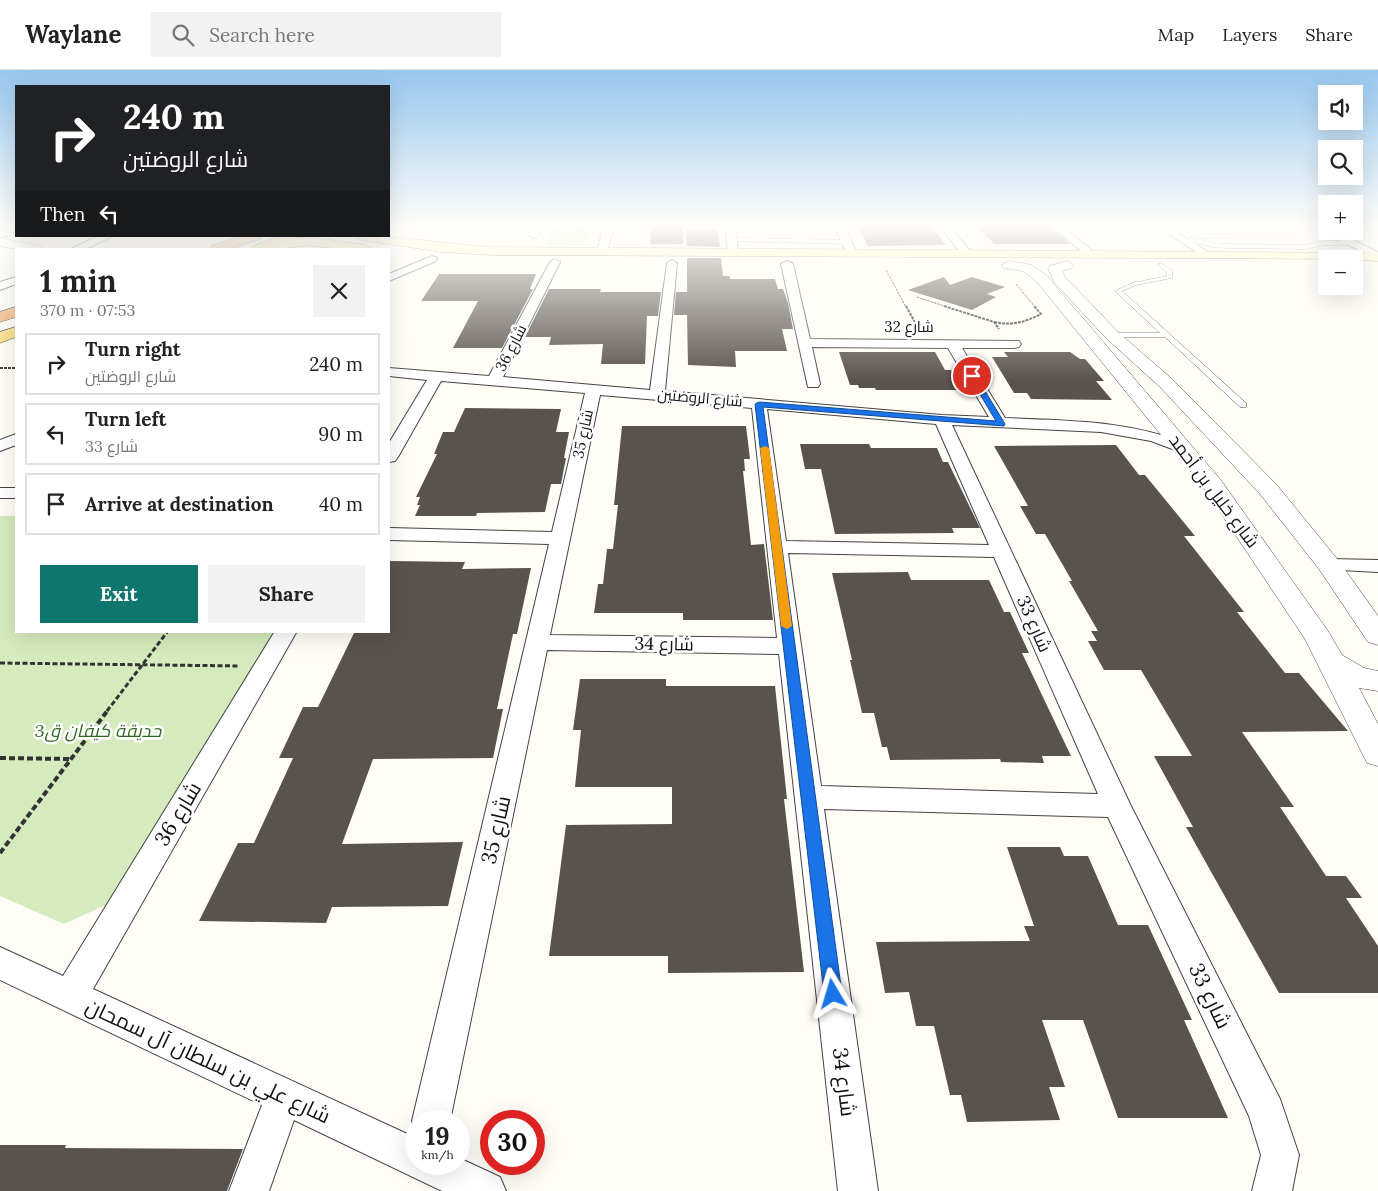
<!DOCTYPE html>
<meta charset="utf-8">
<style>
body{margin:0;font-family:Lora,Cairo,serif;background:#f2f2f2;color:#222;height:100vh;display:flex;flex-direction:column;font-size:19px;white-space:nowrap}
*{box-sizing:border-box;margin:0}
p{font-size:16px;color:#767676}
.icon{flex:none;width:28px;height:28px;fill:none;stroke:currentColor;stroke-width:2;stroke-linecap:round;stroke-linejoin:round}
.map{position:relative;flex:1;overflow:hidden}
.panel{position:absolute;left:15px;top:178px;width:375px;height:385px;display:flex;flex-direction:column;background:#fff;border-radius:0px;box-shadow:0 5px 20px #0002}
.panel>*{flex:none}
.hud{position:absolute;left:15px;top:15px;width:375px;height:152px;border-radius:0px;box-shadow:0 5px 20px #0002;background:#202124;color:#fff;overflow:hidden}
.fabs{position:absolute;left:1318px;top:15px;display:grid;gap:10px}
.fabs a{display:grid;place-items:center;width:45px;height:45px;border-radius:0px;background:#fff;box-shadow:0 5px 20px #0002;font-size:25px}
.speed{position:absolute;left:405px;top:1040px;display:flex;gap:10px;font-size:25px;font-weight:700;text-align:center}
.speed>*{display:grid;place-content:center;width:65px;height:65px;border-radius:50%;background:#fff;box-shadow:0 5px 20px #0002;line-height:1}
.speed small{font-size:12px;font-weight:400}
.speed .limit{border:8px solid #d22;background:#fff;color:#111}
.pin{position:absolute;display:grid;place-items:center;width:42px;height:42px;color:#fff;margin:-21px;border:2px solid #fff;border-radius:50%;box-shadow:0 1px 5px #0007}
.me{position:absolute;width:55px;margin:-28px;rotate:353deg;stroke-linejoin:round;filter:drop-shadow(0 0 4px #0008)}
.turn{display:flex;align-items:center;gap:18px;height:105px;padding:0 25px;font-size:22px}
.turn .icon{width:65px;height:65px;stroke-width:2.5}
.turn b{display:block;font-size:35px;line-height:42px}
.then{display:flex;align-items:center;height:48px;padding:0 25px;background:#0003;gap:10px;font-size:19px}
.round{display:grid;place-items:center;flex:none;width:52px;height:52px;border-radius:0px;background:#f2f2f2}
.summary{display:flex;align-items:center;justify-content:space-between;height:85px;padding:0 25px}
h1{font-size:30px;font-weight:800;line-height:38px}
.action{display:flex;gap:10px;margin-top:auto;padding:10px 25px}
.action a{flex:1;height:58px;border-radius:0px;background:#0f766e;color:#fff;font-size:20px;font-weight:800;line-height:58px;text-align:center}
.action a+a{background:#f2f2f2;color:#222}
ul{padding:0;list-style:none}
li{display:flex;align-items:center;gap:15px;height:62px;margin:0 10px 8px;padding:0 15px;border:2px solid #e0e0e0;border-radius:0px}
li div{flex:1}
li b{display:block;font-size:19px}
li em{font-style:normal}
header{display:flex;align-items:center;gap:30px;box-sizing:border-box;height:70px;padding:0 25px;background:#fff;border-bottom:1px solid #e0e0e0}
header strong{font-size:24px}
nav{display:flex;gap:28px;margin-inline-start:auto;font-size:18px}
.search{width:350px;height:45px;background:#f2f2f2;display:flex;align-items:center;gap:12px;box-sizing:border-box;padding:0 18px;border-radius:0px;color:#767676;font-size:19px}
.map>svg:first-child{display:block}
</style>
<header>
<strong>Waylane</strong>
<div class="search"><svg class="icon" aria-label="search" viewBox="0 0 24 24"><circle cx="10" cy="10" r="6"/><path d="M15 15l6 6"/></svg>Search here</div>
<nav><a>Map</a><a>Layers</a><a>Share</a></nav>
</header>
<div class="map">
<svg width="1378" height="1121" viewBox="0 0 1378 1121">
<rect width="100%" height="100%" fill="#fffdf5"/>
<g fill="#d5ebbd">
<polygon points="556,154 593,154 585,175 545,175"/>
<polygon points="1173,154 1257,154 1268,160 1182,159"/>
<polygon points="0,446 16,446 16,561 274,561 108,834 64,854 0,826"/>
</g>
<g fill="#5a524d">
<polygon points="652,154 683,154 683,174 650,174"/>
<polygon points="856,154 930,154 946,175 868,176"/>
<polygon points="975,154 1046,154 1070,174 994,174"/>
<polygon points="686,159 718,159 720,177 687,176"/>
<polygon points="687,188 721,188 723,206 730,206 730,209 775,209 778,219 783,219 788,233 793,259 782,259 787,281 735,281 736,297 688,295 687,245 674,245 676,222 687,222"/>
<polygon points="439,204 536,204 530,219 533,219 502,278 453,278 478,231 421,231"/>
<polygon points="944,207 950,215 972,207 1005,217 987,224 996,227 972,240 908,220"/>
<polygon points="549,219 601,219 600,222 661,222 658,246 647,246 645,294 601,294 603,274 549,275 551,267 525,267"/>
<polygon points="839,282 935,282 945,300 951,300 963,320 876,320 875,318 859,318 858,315 850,315"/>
<polygon points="1004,282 1070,282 1080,289 1085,289 1104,311 1096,311 1112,330 1031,329 1027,323 1014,323 992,287 1008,287"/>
<polygon points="465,338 561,339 556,362 569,362 564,388 566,388 561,414 551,414 545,442 477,443 476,446 415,446 420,435 417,435 420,427 416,427 437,384 434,384 443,362 454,362"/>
<polygon points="622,356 746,356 750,389 744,389 745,401 743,401 751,475 764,474 773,550 683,550 683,543 594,543 598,514 603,514 607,479 613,479 618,435 614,435"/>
<polygon points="800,374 869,374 871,378 937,378 943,392 948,392 980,458 952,458 954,463 835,464 821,399 805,399"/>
<polygon points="1116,375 1139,405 1145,405 1195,466 1184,466 1244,542 1237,542 1285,603 1299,603 1348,661 1242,662 1294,737 1280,737 1326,806 1346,806 1362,828 1346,828 1378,876 1378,923 1279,923 1186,757 1193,757 1154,686 1192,686 1141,600 1104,600 1088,571 1097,571 1091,561 1098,561 1069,511 1072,511 1045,464 1036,464 1020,436 1028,436 994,376"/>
<polygon points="389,491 465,492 462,499 531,498 517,564 513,564 497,639 503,639 493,688 373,689 342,774 463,772 448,836 332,837 326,853 199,851 238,773 254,773 293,688 279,688 303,637 318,637 355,561 389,561"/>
<polygon points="908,502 911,510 989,510 1004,542 1010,542 1029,583 1022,583 1071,686 1042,686 1044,693 1001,692 1000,689 890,690 887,677 882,677 874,643 862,643 850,590 852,590 832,503"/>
<polygon points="580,609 666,609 666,616 775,616 787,729 784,729 804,902 668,903 668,886 549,886 566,755 672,754 672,717 575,717 581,660 573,660"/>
<polygon points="1007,777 1060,777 1064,786 1088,786 1118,855 1148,855 1192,950 1184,950 1228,1048 1118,1048 1083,950 1042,950 1065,1017 1049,1017 1060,1050 967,1052 961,1025 950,1025 934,956 916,956 909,922 885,923 876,872 1030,871 1024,856 1034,856"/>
<polygon points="0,1075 66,1075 65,1078 243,1079 227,1121 0,1121"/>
</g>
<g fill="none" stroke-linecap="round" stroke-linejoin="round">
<g stroke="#444" stroke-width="1">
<g id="service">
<polygon points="1273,154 1278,154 1295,165 1292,167 1194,168 1191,166 1194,164 1286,164"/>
<polygon points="732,168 847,170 850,172 847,174 730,171"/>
<polygon points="1185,169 1199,169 1212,173 1227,174 1305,175 1325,171 1351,171 1354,173 1351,175 1325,175 1305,179 1227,178 1211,177 1199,173 1183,172"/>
<polygon points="1161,193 1172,201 1172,208 1136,215 1122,221 1246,333 1246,337 1240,337 1165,267 1112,267 1109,265 1112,263 1160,263 1115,221 1132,213 1167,206 1167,203 1158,195"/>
</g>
</g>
<g stroke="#444" stroke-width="2">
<g id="minor">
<polygon points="534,154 544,154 537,167 533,168 528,165"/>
<polygon points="604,154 614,154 607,182 602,185 597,182"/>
<polygon points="725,154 735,154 738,182 737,184 729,184 728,182"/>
<polygon points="833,154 843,154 857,183 856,185 848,185"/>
<polygon points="938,154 948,154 971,182 972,184 971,186 963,186"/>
<polygon points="1049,154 1060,154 1096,184 1091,187 1087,186"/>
<polygon points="1154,154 1165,154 1211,184 1206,187 1202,186"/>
<polygon points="16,157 16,163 0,168 0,162"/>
<polygon points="1326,158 1326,161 1335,161 1378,182 1378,189 1323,163 1322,161"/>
<polygon points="98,166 113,166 86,179 71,179"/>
<polygon points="432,186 436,187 437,189 436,191 389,211 389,204"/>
<path d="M555 189 560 192 503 307 650 320 667 193 672 190 677 193 665 321 942 345 989 347 948 278 812 277 820 314 818 317H808L781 194 787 191 793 194 810 269 1019 271 1021 274 1019 277 1014 278H962L1005 348C1072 351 1125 350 1189 374L1191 378 1189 382 1183 383 1151 371 1101 362 952 355 1131 736 1280 1029 1299 1085 1292 1121H1252L1261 1085 1249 1046 1108 747 824 739 878 1121H838L779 584 547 580 450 1051H416V1061L412 1051 549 474 389 470V458L552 462 585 323 441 311 398 387 395 391 389 392V373L427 310 389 306V298L489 306 550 192ZM600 325 752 338 777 568 550 565ZM767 339 936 354 989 475 786 471ZM788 483 994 487 1098 724 821 716Z"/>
<polygon points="16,207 16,214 0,220 0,212"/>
<polygon points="16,364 16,375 0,381 0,370"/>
<rect x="0" y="418" width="16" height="10"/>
<polygon points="1329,489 1378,490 1378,502 1322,499 1319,495 1322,491"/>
<polygon points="275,561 297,561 93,919 416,1068 416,1094 459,1094 459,1088 500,1107 506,1121 442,1121 294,1050 269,1121 229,1121 262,1035 0,910 0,877 63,906"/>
</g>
</g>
<g stroke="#444" stroke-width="1">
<g id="tertiary">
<polygon points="0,168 41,176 42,179 16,179 0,176"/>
<polygon points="1009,191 1032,195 1047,206 1220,409 1328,561 1342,585 1364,598 1378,601 1378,621 1359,618 1378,654 1378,696 1367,693 1305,569 1204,418 1037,212 1023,201 1004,198 1002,195"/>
<polygon points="1067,191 1074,195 1072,198 1062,201 1065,207 1118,262 1172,309 1276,414 1338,490 1378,546 1378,575 1368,572 1319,499 1260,424 1160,317 1106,268 1055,213 1048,199 1050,196"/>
</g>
</g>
<g stroke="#333" stroke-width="1">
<g id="secondary">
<path d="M355 166C401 166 446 174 492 177L1378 183V191L1354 190V189L492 185 442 182 361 170Z"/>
<polygon points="308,167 365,175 371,179 336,179 308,175 280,179 260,179 259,177 265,173"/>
</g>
</g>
<g stroke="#222" stroke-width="1">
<g id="primary">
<polygon points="281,166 299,166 297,169 270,179 252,179 253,176"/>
<polygon points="16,257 16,267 0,273 0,262"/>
</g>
</g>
<g stroke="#222" stroke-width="1">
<g id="motorway">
<polygon points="243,166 263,166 261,169 230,179 210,179 211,176"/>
<polygon points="16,237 16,247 0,252 0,242"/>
</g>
</g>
<g stroke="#333" stroke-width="1" stroke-dasharray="2.5 1" stroke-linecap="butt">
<polyline points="1366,154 1378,159"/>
<polyline points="556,162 560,154"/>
<polyline points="581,165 585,154"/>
<polyline points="886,200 906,237"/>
<polyline points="1016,214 1035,237"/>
<polyline points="917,227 947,237"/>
</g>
<g stroke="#333" stroke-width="2" stroke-dasharray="3 1" stroke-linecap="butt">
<polyline points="906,236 918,258"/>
<polyline points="944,236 994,252 999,259"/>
<path d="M994 252C1012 256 1025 252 1041 244L1034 236"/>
<polyline points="0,298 16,298"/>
</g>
<g stroke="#333" stroke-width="3" stroke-dasharray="5 2.5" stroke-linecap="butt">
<polyline points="0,593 240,596"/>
<polyline points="107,641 168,561"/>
</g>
<g stroke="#333" stroke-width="4" stroke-dasharray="6 3" stroke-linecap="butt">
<polyline points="0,688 70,689"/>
<polyline points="0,783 108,640"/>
</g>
<use href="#service" fill="#fff" fill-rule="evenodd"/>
<use href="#minor" fill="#fff" fill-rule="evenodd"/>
<use href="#tertiary" fill="#fff" fill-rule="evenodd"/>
<use href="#secondary" fill="#fff6b0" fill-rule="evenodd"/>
<use href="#primary" fill="#f9d66b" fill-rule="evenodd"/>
<use href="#motorway" fill="#f5a25d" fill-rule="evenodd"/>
</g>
<linearGradient id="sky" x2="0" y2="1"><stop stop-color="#95c6ee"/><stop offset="0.5" stop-color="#fffefa"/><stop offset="1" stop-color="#fffefa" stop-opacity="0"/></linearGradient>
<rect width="1378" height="311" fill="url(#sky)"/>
<polygon fill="#1a73e8" stroke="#114b97" points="970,304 976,306 1005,354 1004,356 763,337 842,924 839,930 833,932 827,930 824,924 755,334 759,332 996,351 969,306"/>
<polygon fill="#f59e0b" points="765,376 769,378 792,556 787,559 781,556 760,378"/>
<g text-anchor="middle" stroke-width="5" stroke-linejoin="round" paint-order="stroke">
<g font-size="15" fill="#111" stroke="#fff">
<text x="909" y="262">شارع 32</text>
<text transform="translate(511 278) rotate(-63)" y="5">شارع 36</text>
<text transform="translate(700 328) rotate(5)" y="5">شارع الروضتين</text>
<text transform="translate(583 364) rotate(-78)" y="5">شارع 35</text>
</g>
<g font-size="18" fill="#111" stroke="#fff">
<text transform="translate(1214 421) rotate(53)" y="6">شارع خليل بن أحمد</text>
<text transform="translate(1034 554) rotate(66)" y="6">شارع 33</text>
<text transform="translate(664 574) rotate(1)" y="6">شارع 34</text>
</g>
<g font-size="18" font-style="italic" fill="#2f6b1f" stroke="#fff">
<text x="98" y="667">حديقة كيفان ق3</text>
</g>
<g font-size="21" fill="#111" stroke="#fff">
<text transform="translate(178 744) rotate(-59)" y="7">شارع 36</text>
<text transform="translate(496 760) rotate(-77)" y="7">شارع 35</text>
<text transform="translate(1210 926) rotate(64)" y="7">شارع 33</text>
<text transform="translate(208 991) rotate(25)" y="7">شارع علي بن سلطان آل سمحان</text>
<text transform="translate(844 1012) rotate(83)" y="7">شارع 34</text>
</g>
</g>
</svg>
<div class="fabs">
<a><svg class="icon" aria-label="sound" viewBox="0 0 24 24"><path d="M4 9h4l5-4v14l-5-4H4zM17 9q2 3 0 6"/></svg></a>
<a><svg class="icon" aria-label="search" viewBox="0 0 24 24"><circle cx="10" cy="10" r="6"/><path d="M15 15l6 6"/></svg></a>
<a>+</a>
<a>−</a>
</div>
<div class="speed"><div>19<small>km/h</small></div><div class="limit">30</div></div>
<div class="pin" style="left:972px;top:306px;background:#d93025"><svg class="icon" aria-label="arrive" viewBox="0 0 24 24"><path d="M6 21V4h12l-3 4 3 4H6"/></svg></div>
<svg class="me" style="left:833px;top:924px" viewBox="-20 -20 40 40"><path d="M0-17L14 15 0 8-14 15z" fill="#1a73e8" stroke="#fff" stroke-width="4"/></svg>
<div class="hud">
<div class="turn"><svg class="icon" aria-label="right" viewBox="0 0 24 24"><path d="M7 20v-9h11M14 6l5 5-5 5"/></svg><div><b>240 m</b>شارع الروضتين</div></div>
<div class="then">Then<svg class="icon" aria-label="left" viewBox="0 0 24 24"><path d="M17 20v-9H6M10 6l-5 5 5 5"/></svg></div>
</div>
<section class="panel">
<div class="summary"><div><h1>1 min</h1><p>370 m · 07:53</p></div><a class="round"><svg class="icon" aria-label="close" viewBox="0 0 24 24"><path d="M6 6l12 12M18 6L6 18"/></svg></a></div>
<ul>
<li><svg class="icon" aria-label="right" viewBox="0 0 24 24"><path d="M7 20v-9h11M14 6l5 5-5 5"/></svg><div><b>Turn right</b><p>شارع الروضتين</p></div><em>240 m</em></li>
<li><svg class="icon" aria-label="left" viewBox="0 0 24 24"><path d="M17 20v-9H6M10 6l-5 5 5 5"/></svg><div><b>Turn left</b><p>شارع 33</p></div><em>90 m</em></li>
<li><svg class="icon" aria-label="arrive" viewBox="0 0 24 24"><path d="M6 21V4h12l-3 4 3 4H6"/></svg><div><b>Arrive at destination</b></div><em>40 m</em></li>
</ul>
<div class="action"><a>Exit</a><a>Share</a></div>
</section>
</div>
